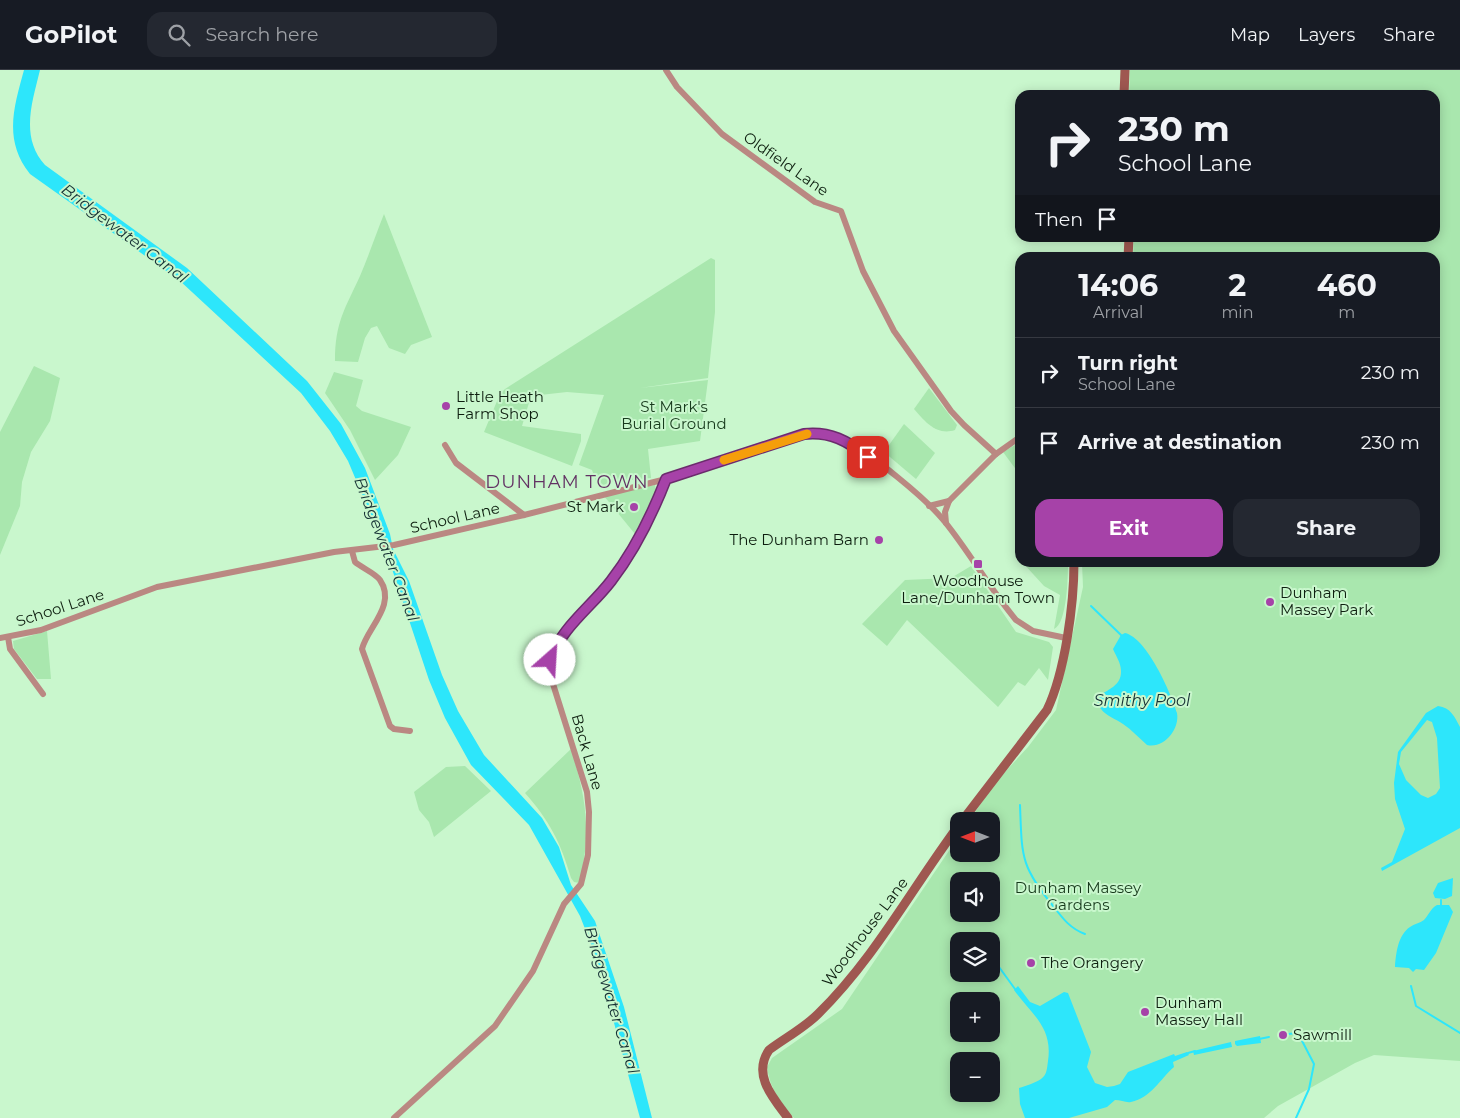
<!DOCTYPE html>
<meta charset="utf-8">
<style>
body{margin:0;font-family:Montserrat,sans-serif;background:#242831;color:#f1f3f6;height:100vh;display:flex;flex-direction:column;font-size:19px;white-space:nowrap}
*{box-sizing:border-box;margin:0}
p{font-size:16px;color:#9ea1a6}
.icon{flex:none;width:28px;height:28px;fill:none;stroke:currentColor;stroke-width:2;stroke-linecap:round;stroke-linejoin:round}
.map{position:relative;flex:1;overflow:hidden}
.sheet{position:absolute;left:1015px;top:182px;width:425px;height:315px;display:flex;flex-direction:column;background:#171b24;border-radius:15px;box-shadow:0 2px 12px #0003}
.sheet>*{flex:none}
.hud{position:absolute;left:1015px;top:20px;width:425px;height:152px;border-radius:15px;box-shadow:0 2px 12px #0003;background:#171b24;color:#f1f3f6;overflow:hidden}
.needle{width:32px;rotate:270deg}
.controls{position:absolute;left:950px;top:742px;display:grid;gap:10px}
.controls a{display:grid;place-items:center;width:50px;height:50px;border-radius:10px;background:#171b24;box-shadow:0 2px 12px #0003;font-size:25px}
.pin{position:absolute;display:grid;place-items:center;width:42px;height:42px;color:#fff;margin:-21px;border-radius:10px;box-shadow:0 2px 8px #0006}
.me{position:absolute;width:55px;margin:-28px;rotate:26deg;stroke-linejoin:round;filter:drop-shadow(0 0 4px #0008)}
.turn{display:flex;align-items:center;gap:18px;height:105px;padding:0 20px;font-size:22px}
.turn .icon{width:65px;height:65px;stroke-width:2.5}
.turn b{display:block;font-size:35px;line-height:42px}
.then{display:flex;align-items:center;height:48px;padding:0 20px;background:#0003;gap:10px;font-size:19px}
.eta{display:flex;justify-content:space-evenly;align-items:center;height:85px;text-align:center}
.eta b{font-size:30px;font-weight:700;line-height:35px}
.cta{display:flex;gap:10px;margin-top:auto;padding:10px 20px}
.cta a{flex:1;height:58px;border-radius:15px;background:#a642a8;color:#fff;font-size:20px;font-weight:700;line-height:58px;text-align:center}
.cta a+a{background:#242831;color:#f1f3f6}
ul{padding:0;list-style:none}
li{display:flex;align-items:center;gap:15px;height:70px;padding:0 20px;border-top:1px solid #363941}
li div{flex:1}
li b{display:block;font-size:19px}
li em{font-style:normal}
header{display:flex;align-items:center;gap:30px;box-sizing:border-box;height:70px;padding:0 25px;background:#171b24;border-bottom:1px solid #363941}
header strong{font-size:24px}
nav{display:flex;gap:28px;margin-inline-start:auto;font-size:18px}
.search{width:350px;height:45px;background:#242831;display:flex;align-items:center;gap:12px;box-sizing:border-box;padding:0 18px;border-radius:15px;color:#9ea1a6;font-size:19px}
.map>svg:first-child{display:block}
</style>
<header>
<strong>GoPilot</strong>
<div class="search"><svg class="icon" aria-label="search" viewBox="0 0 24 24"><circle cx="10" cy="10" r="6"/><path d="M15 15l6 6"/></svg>Search here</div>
<nav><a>Map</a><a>Layers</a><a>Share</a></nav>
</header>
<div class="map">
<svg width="1460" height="1048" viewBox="0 0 1460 1048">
<rect width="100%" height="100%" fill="#c9f7cd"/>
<g fill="#a9e7ae" fill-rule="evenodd">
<path d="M1130 0H1460V991L1374 985 1355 993 1278 1036 1264 1048H794C780 1032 770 1019 767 997L772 988 842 939 959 766V784H991V751H969L995 713 1028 677 1056 640 1083 517 1082 493 1435 492V188L1133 187 1134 168H1435V25H1129ZM959 811H991V844H959ZM959 871H991V904H959ZM959 931H991V964H959ZM959 991H991V1024H959Z"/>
<path d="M384 144 432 267 411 275 405 284 389 278 377 256 371 258 365 268 358 292 335 291C335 252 345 239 360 206 369 185 376 164 384 144Z"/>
<polygon points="711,188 715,190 715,242 708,308 640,318 708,310 700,371 648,379 651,408 613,412 598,417 592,400 579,395 604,325 567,322 531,326 522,356 581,364 581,371 572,396 484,362 500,324 505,319"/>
<polygon points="34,296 60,308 50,351 31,382 22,412 20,436 0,485 0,362"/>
<polygon points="334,302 363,310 356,336 362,341 411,357 398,385 375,410 350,360 325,323"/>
<path d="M929 318 957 355 955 360C937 366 925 352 914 339Z"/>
<polygon points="904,354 935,383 916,409 884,382"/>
<polygon points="1020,372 1020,405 1003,382"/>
<path d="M655 415C659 432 644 450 635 464L604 426Z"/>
<path d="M1023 493H1068C1068 507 1067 554 1054 559L1060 525 1044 516Z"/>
<polygon points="971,496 1016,562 1049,572 1053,577 1048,610 1039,598 1025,616 1018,612 998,637 907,550 887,576 862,554 905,510 951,508"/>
<polygon points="47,561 51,609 37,609 14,579 13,571"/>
<path d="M571 679C586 726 592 765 579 813L574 812 571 808C561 773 549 750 525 723Z"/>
<polygon points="465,696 491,721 434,767 429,752 419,740 414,722 446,697"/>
</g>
<g fill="#2de6fb" fill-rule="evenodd">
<path d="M24 0H40C32 33 20 67 45 95L187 198 307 311 341 354 365 398 390 464 393 479 409 511 442 605 458 641 484 685 542 748 559 777 571 815 595 851 624 937 652 1048H640L596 887 580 846 529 755 471 695 445 648 429 610 386 481 348 391 330 361 301 323 179 210 30 104C3 70 14 37 24 0Z"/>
<path d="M1125 563C1147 568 1171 623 1177 643 1180 659 1164 679 1147 675 1139 668 1132 660 1123 654 1116 649 1106 646 1101 639 1087 620 1122 624 1121 601 1121 593 1116 586 1113 579L1121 565Z"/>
<path d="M1438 636C1451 638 1454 646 1460 657V758L1382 801 1381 798 1392 792 1405 759 1395 729 1394 713 1398 682 1426 643ZM1427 650 1432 652 1437 668 1440 718 1436 724 1428 728 1421 725 1406 710 1399 694 1401 682Z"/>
<polygon points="1453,808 1452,826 1445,829 1435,828 1433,823 1438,813"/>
<path d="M1437 835H1449L1453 842 1436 883 1424 900 1416 899 1413 902 1409 898 1395 897C1396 883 1398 865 1410 857 1414 854 1420 853 1424 850 1429 845 1430 839 1437 835Z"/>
<path d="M1018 916 1030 932 1040 936 1064 922 1068 923 1091 982 1087 997 1095 1013 1107 1017 1114 1016 1120 1014 1128 1002 1174 984 1175 986 1187 982 1189 985 1173 992 1174 997C1160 1009 1151 1028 1131 1032 1126 1033 1121 1030 1115 1030L1107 1037 1069 1048H1025L1020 1034 1019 1018C1026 1016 1035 1013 1041 1009 1047 1005 1047 998 1048 991 1053 957 1032 945 1014 920Z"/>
<polygon points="1260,966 1261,973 1237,976 1235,974 1235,971"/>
<polygon points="1231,972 1232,977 1194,985 1193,981"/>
</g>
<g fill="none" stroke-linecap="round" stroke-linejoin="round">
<g stroke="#2de6fb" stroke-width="2">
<polyline points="1091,536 1121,565"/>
<path d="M1020 735C1022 786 1020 796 1054 837 1063 849 1071 859 1085 864"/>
<polyline points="1441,835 1441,830"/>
<polyline points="977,868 980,871"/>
<polyline points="991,886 1015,919"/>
<polyline points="1411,916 1416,936 1460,963"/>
<polyline points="1288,964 1298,963 1314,994 1309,1019 1296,1048"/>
<polyline points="1259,969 1269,967"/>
<polyline points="1188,983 1195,981"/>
</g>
<g stroke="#ba8882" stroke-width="6">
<polyline points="666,0 677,17 722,64 815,132 841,141 863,201 894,261 951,341 964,355 996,384"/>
<polyline points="445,375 456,393 524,445"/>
<polyline points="929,436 949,431"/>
<polyline points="946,453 945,442 949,431 996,384 1020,367"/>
<path d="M352 481 355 492C362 498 375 503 380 510 397 535 367 558 362 579L390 656 394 659 410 661"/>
<polyline points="8,567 10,579 43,624"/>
<path d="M0 568 41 560 157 517 334 482 394 475 524 445 666 409 804 364C818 363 832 364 845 370 871 384 926 428 945 452 970 483 990 519 1016 550L1033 561 1066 568"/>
<polyline points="394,1048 495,956 533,901 564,834 581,814 588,785 589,742 587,722 553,614 550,590 561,568 622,495 652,441 666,409"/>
</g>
<g stroke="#9f5851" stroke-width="9">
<polyline points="1124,25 1125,0"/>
<polyline points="1128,188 1129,168"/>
<path d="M962 751 1047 640C1065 602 1074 535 1074 492"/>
<path d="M788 1048C773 1028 752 1005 769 980 785 968 804 958 818 944 875 888 912 818 959 755"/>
</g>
</g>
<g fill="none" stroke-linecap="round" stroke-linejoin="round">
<g stroke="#6c2b6d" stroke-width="12">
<path id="route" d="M550 590C561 558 591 537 611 511 635 480 652 445 666 409L804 364C830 361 848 371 868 387"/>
</g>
<use href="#route" stroke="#a642a8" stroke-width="9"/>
<polyline stroke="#f59e0b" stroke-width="9" points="724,390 807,364"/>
</g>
<g fill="#a642a8" stroke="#c9f7cd" stroke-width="2">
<circle cx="446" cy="336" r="5"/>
<circle cx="634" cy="437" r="5"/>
<circle cx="879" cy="470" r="5"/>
<rect x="973" y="489" width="10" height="10" rx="2.5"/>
<circle cx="1270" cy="532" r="5"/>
<circle cx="1031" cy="893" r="5"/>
<circle cx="1145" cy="942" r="5"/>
<circle cx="1283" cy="965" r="5"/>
</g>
<g text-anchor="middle" stroke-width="4" stroke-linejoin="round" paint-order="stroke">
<g font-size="15" fill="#0d1e0f" stroke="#c9f7cd">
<text transform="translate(786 94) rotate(35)" y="5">Oldfield Lane</text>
<text transform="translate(455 448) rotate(-13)" y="5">School Lane</text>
<text transform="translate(60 538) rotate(-18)" y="5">School Lane</text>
<text transform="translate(587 682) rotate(74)" y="5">Back Lane</text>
<text transform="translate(865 862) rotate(-53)" y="5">Woodhouse Lane</text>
</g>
<g font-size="15" fill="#0d1e0f" stroke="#c9f7cd" text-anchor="start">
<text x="456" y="332">Little Heath<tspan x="456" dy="17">Farm Shop</tspan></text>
<text x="624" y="442" text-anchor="end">St Mark</text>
<text x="869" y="475" text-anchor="end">The Dunham Barn</text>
<text x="978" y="516" text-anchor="middle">Woodhouse<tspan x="978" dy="17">Lane/Dunham Town</tspan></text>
<text x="1280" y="528">Dunham<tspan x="1280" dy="17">Massey Park</tspan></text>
<text x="1041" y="898">The Orangery</text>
<text x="1155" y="938">Dunham<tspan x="1155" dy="17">Massey Hall</tspan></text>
<text x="1293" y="970">Sawmill</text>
</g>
<g font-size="15" fill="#173a1c" stroke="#c9f7cd">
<text x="674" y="342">St Mark's<tspan x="674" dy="17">Burial Ground</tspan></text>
<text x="1078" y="823">Dunham Massey<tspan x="1078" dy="17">Gardens</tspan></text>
</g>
<g font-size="16" font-style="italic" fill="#153034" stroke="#c9f7cd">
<text transform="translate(125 163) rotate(37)" y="6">Bridgewater Canal</text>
<text transform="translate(387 479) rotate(69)" y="6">Bridgewater Canal</text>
<text x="1142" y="636">Smithy Pool</text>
<text transform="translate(612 930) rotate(73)" y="6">Bridgewater Canal</text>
</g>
<g font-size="18" letter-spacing="1" fill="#623163" stroke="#c9f7cd">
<text x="567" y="418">DUNHAM TOWN</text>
</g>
</g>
</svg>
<div class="controls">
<a><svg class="needle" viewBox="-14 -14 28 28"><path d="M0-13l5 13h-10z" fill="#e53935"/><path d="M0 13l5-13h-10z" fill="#9ea1a6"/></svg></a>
<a><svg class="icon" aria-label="sound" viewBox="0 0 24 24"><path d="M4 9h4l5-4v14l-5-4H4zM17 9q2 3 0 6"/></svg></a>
<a><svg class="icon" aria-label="layers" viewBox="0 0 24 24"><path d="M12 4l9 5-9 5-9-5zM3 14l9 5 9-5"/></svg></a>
<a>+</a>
<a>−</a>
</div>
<div class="pin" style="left:868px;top:387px;background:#d93025"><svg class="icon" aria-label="arrive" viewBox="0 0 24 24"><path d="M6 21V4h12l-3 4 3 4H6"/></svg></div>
<svg class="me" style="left:550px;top:590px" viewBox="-20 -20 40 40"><circle r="19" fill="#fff"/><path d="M0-13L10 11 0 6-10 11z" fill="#a642a8"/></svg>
<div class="hud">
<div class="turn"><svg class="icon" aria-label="right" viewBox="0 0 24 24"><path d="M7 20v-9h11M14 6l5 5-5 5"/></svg><div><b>230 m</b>School Lane</div></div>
<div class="then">Then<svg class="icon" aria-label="arrive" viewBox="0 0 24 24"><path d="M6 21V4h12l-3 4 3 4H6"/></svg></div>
</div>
<section class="sheet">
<div class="eta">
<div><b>14:06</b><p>Arrival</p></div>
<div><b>2</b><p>min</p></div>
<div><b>460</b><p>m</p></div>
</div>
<ul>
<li><svg class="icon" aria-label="right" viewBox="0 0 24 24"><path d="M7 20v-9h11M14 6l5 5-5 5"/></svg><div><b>Turn right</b><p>School Lane</p></div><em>230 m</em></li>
<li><svg class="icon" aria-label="arrive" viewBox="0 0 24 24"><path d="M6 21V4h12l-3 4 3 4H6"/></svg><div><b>Arrive at destination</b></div><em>230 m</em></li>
</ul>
<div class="cta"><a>Exit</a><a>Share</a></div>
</section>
</div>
